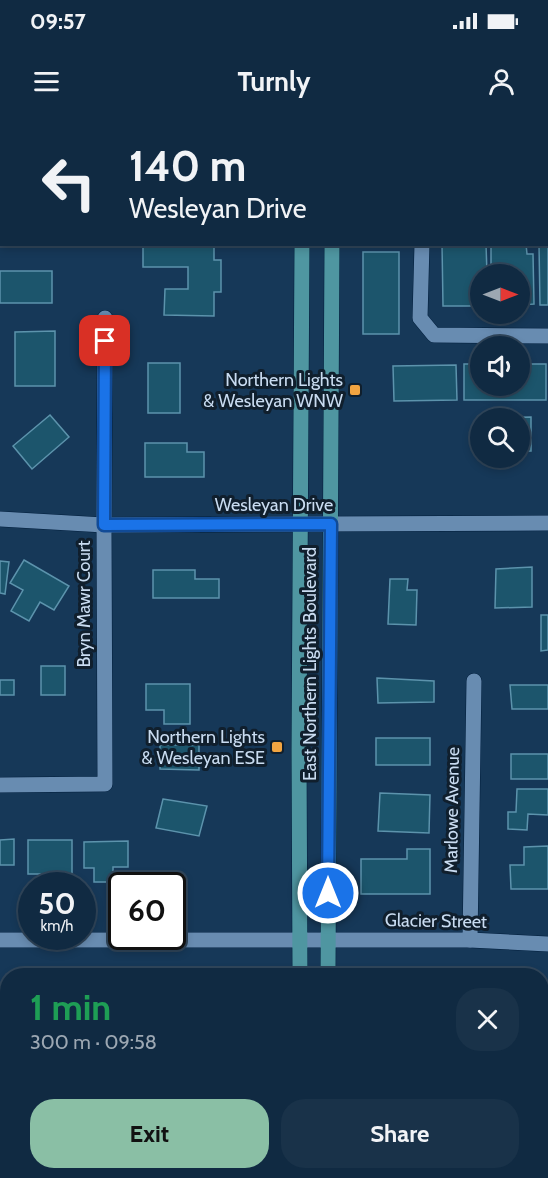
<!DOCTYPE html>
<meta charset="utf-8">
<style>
body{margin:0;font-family:Cabin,sans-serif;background:#193249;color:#f1f3f6;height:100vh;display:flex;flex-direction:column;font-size:22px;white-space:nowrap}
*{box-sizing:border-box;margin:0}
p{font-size:20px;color:#9ca7b2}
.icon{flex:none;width:33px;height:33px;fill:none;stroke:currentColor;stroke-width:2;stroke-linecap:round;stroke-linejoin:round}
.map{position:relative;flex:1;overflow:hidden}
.drawer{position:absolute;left:0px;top:848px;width:549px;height:212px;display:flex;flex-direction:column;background:#102a42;border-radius:24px 24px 0 0;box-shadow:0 3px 9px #0003,0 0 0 2px #30465b}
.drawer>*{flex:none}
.top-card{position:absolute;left:0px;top:0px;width:549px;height:126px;box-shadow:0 3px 9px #0003,0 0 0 2px #30465b;background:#102a42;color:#f1f3f6;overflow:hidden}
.needle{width:39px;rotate:90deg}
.tools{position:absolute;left:470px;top:144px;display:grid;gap:12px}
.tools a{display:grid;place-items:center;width:60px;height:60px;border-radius:50%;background:#102a42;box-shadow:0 3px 9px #0003,0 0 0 2px #30465b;font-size:30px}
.speed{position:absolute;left:18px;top:752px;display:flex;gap:12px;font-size:30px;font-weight:700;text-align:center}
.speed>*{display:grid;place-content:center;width:78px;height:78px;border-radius:50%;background:#102a42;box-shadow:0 3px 9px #0003,0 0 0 2px #30465b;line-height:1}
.speed small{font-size:15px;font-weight:400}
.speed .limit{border:3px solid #111;border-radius:9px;background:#fff;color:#111}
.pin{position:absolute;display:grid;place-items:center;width:51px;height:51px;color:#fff;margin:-26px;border-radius:12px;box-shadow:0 3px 9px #0006}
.me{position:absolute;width:66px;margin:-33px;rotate:0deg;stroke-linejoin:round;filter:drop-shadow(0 0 4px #0008)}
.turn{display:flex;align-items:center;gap:21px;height:126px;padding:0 30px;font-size:27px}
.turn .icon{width:78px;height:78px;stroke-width:2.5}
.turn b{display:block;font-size:42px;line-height:51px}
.round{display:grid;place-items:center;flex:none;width:63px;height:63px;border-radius:24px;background:#193249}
.head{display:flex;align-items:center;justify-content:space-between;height:102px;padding:0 30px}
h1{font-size:36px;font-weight:700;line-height:45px;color:#1e9e55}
.action{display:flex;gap:12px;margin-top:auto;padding:12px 30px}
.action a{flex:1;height:69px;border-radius:24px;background:#8abfa5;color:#111;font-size:24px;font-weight:700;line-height:69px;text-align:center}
.action a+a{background:#193249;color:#f1f3f6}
.status{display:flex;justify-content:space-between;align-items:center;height:42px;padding:0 30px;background:#102a42;direction:ltr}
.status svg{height:16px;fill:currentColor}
header{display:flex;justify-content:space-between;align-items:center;height:78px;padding:0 30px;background:#102a42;font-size:27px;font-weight:700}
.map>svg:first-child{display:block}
</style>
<div class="status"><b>09:57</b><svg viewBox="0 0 49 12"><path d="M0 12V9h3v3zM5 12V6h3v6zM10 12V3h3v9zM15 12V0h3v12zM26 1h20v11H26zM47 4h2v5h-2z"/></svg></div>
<header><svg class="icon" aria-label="menu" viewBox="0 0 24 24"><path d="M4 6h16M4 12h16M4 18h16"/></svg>Turnly<svg class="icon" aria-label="person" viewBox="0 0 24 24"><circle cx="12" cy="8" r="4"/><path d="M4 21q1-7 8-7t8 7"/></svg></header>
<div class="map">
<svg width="548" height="1058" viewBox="0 0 548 1058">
<rect width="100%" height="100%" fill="#163858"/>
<g fill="#1c556c" stroke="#5c93ac" stroke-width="1.5">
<polygon points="548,117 548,185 540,185 539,124 548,124"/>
<polygon points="143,124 214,124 214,140 221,140 221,172 214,172 214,196 164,195 165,169 188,169 188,147 143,147"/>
<rect x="364" y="124" width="36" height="3"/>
<polygon points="442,124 486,124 487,154 480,154 480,186 443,186"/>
<polygon points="491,124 526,124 527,134 533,134 534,184 519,185 519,154 491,154"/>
<rect x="363" y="132" width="36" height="82"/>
<rect x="0" y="151" width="52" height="32"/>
<polygon points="55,211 55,266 15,266 15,212"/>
<rect x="148" y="243" width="32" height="50"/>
<polygon points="464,244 480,244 480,266 519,266 519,244 546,244 546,280 464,280"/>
<polygon points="456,245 457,280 394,281 393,246"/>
<polygon points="50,295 69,317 32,349 13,326"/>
<polygon points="531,297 531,331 519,331 519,298 485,298"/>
<polygon points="145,323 187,323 187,332 204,332 204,357 145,357"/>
<polygon points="24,440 69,466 54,490 40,482 29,501 11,491 23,470 10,463"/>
<polygon points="0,441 9,442 5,474 0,473"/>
<polygon points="532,447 532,487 495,488 496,449"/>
<polygon points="153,450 195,450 195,459 219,459 219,478 153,478"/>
<polygon points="390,459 408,459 407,470 417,470 416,505 388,504"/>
<polygon points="541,495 548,495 548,530 541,531"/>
<rect x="41" y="546" width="24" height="29"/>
<polygon points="377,558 434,561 434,582 378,583"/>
<rect x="0" y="560" width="14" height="15"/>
<polygon points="146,564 190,564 190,604 164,604 164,590 146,590"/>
<polygon points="510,565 548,565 548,589 512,589"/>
<rect x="376" y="618" width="54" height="27"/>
<polygon points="160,625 199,625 199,650 160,649"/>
<rect x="511" y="634" width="37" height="25"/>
<polygon points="517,669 548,669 548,695 528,694 527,710 508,709 508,692 516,692"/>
<polygon points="380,673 430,675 429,713 378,711"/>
<polygon points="163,679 207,686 199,716 156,708"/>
<polygon points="14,719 14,745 0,745 0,720"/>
<polygon points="28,720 72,720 72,765 52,765 52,754 28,754"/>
<polygon points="128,721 128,747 113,747 113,762 94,762 94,748 84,748 84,722"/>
<polygon points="548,726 548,769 511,769 510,745 524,745 524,727"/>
<polygon points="407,729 430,729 430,774 361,774 361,739 407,739"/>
<polygon points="509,851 509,855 484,855 484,852"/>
<rect x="0" y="864" width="6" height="24"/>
<rect x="542" y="912" width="6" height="35"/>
<rect x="542" y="983" width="6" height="27"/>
<rect x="0" y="992" width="7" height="25"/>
<polygon points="368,1052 404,1052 404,1058 367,1058"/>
<rect x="506" y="1052" width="28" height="6"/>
</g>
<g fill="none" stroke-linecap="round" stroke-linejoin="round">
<g stroke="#001e3c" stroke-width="16">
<g id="minor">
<polyline points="395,2 399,0"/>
<polyline points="422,124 420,198 434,215 548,216"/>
<polyline points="0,399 104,405 548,403"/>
<polyline points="0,665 105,664 104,405 105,198"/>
<polyline points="0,820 470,820 548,824"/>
<polyline points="470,820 474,561"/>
<polyline points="220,1058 331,1058"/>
</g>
</g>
<g stroke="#001e3c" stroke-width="16">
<g id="major">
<polyline points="305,2 305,0"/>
<polyline points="336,2 336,0"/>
<polyline points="300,855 299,629 302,124"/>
<polyline points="328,855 332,124"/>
<polyline points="331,1052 331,1058"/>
<polyline points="300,1058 300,1052"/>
</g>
</g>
<use href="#minor" stroke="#688cb1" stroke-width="15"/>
<use href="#major" stroke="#4f96a1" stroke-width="15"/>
</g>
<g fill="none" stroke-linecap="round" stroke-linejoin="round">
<g stroke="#114b97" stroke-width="15">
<polyline id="route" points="105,221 104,405 331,404 328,773"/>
</g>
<use href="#route" stroke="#1a73e8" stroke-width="10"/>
</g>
<g fill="#f2a541" stroke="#101f2d" stroke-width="2">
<rect x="349" y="264" width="12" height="12" rx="3"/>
<rect x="271" y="621" width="12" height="12" rx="3"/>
</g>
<g text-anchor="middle" stroke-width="6" stroke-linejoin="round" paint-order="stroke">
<g font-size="18" fill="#c9dcf1" stroke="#101f2d" text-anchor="end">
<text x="343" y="266">Northern Lights<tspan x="343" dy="21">&amp; Wesleyan WNW</tspan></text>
<text x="265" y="623">Northern Lights<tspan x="265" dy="21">&amp; Wesleyan ESE</tspan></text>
</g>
<g font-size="18" fill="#c9dcf1" stroke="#101f2d">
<text x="274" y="391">Wesleyan Drive</text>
<text transform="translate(84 484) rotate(-90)" y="6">Bryn Mawr Court</text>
<text transform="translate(310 544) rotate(-90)" y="6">East Northern Lights Boulevard</text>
<text transform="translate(452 690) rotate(-89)" y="6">Marlowe Avenue</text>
<text transform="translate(436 801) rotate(1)" y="6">Glacier Street</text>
</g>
</g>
</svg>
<div class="tools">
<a><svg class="needle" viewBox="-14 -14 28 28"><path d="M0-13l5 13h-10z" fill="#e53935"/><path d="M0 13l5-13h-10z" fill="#9ca7b2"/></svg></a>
<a><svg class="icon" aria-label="sound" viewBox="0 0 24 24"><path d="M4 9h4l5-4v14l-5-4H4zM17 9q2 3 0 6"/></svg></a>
<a><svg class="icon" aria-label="search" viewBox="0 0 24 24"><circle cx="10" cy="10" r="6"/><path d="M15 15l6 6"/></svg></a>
</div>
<div class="speed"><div>50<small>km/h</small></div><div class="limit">60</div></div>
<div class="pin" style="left:105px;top:221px;background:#d93025"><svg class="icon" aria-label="arrive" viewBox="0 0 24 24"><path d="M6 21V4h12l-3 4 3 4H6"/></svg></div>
<svg class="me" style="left:328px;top:773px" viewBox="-20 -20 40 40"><circle r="17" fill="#1a73e8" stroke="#fff" stroke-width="3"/><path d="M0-11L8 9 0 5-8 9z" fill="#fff"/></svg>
<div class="top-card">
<div class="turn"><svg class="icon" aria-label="left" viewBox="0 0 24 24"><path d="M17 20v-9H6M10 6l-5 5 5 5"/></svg><div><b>140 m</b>Wesleyan Drive</div></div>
</div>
<section class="drawer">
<div class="head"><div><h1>1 min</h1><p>300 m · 09:58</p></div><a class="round"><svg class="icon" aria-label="close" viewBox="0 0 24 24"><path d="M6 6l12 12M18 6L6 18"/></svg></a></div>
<div class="action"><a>Exit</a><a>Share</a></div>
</section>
</div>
